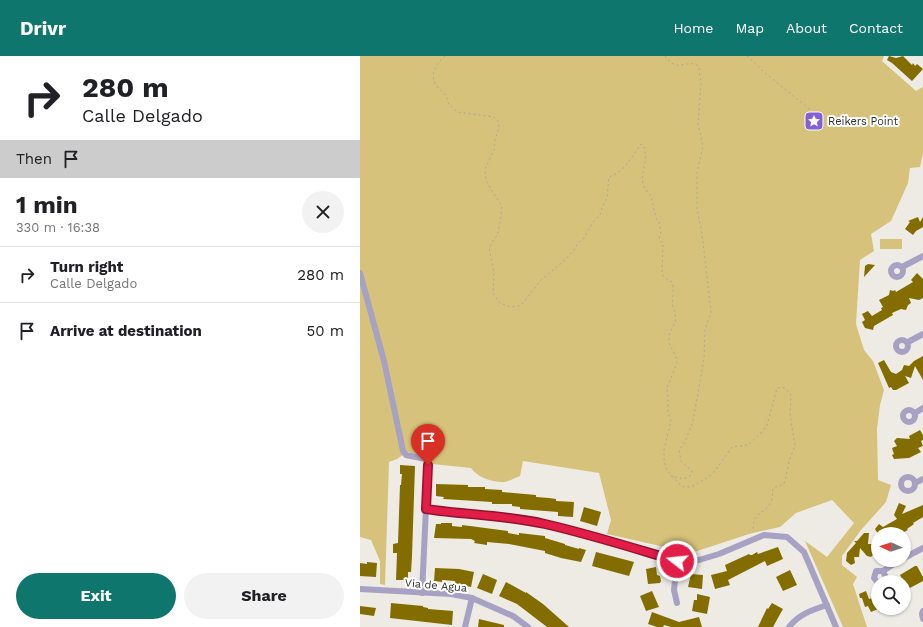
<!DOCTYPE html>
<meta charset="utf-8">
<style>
body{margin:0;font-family:"Work Sans",sans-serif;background:#f2f2f2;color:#202124;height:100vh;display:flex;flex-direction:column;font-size:15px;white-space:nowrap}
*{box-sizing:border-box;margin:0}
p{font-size:13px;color:#757577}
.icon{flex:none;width:22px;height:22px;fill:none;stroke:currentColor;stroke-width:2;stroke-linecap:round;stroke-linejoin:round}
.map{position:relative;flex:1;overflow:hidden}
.drawer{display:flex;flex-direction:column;background:#fff;width:360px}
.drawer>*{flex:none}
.hud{background:#fff;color:#202124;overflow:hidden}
.needle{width:26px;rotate:274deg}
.fabs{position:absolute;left:511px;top:471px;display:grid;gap:8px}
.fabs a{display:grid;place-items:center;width:40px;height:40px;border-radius:50%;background:#fff;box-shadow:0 1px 3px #0004;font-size:20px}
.pin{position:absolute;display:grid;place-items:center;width:34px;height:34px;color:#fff;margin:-41px -17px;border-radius:50% 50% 50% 0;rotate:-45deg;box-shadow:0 0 4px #0007}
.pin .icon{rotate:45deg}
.me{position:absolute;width:44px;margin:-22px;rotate:286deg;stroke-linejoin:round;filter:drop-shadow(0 0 3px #0008)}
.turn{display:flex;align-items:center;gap:14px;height:84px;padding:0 16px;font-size:18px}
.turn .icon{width:52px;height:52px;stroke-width:2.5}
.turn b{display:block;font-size:28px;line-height:34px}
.then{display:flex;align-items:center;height:38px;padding:0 16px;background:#0003;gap:8px;font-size:15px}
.round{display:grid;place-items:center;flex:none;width:42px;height:42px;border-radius:21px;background:#f2f2f2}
.summary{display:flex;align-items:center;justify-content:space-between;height:68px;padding:0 16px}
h1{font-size:24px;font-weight:700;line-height:30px}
.action{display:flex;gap:8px;margin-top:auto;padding:8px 16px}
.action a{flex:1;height:46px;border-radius:24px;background:#0f766e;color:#fff;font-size:16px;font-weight:700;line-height:46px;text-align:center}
.action a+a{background:#f2f2f2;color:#202124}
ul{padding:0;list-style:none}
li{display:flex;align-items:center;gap:12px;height:56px;padding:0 16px;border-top:1px solid #e0e0e0}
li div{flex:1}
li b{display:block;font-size:15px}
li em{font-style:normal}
header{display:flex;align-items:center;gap:24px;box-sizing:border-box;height:56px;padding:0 20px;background:#0f766e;color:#fff}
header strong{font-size:19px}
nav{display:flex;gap:22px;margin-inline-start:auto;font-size:14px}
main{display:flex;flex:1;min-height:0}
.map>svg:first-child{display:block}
</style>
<header>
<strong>Drivr</strong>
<nav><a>Home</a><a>Map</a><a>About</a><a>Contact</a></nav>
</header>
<main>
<section class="drawer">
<div class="hud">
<div class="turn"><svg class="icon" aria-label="right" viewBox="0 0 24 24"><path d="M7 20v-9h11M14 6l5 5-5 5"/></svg><div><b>280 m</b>Calle Delgado</div></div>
<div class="then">Then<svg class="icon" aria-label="arrive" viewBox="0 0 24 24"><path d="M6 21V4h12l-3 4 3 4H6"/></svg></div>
</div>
<div class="summary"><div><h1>1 min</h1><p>330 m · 16:38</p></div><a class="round"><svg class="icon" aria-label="close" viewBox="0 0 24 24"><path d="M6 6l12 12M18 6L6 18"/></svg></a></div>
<ul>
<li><svg class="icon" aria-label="right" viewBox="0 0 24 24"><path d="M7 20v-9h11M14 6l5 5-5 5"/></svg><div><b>Turn right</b><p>Calle Delgado</p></div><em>280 m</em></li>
<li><svg class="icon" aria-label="arrive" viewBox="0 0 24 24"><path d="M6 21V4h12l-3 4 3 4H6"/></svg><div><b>Arrive at destination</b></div><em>50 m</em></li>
</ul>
<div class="action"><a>Exit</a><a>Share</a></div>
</section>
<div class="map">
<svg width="563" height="571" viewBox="0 0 563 571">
<rect width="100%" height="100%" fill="#edebe4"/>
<g fill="#d6c27a">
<path d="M0 0H524L522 5 556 35 563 31V97L560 111 550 112 548 127 531 165 511 178 514 195 500 204 496 268 504 294 513 305 524 334 520 349 517 373 518 424 531 429 526 446 501 474 482 500V509L497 521 493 528 507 571H483L445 485 467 501 494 467 472 444 436 457 420 471 389 478 331 497 247 478 251 464 239 417 163 405 160 420C155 422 149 425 145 426 133 427 117 421 111 412L72 408 68 400 47 396 37 403 29 406 25 529 20 528V505L11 484 0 481Z"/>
<rect x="520" y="183" width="22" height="10"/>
</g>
<g fill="#846d00">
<polygon points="529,0 536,2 543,0 552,9 553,7 555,10 557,8 563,13 552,25 532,7 527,4"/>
<polygon points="558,161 560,166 563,161 563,171 556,175 553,179 545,173 550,166 548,165"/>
<polygon points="508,208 515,209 504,221 505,210"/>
<polygon points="557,217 563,223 563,242 559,244 549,242 551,247 548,249 546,254 541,253 532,257 533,259 514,270 513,274 505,272 502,266 505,264 502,258 508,255 512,260 522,254 521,252 523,251 519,244 529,239 530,234 533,235 535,234 536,236 548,229 553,226 551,224"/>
<polygon points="563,300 563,324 555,310 551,322 545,320 549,327 536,334 533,334 531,331 529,332 518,307 524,304 531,316 536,318 542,314 544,309 549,310 554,305"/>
<polygon points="560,374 563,379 563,384 561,385 563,390 558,392 561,396 549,402 534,403 532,399 534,398 532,392 537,390 534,385 537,382 550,383 549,380"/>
<polygon points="40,409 55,410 52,500 51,516 48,516 48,524 36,524 37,497 33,497 33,488 38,487 40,429 41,429 42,418 40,418"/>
<polygon points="76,428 108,429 108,431 125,431 125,433 142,434 142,436 176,439 176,441 189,442 196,443 196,445 214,446 213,461 198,460 198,456 160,453 160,451 152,450 152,448 132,448 132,446 83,443 84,441 76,440"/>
<polygon points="539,447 546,450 542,458 563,449 563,461 553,467 554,468 547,473 548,474 540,478 518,478 515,473 519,468 523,471 537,463 534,459"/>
<polygon points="224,451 241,456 237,470 220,465"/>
<polygon points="81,467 92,467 92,470 102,471 102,469 110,470 148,475 148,477 159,479 159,477 185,480 185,482 205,488 205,489 219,493 219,492 226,494 221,506 201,502 185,497 185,495 149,488 127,486 127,489 114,487 115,485 111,483 74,482 76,468 81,468"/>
<polygon points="504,477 509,477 508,488 518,488 517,495 513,495 513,499 511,501 507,500 500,492 499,501 494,501 495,507 491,509 486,505 487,497 496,487 494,485 497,485"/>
<polygon points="418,491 423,503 407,510 405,505 368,524 370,529 355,533 351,519 367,515 365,509 389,498 390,499 392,499 397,496 398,498"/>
<polygon points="236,496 274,506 269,520 232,510"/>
<polygon points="7,506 17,507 16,521 0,520 0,507 7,508"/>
<polygon points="555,510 557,510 563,521 563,525 548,533 540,519"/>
<polygon points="296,511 297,519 300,520 301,525 300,527 288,528 286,513"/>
<polygon points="75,512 99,513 114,516 111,531 95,528 95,525 82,524 82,526 74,525"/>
<polygon points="430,514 437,529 423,535 416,521"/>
<polygon points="123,518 137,524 132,538 117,532"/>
<polygon points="331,518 343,519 342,533 328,531"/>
<polygon points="146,526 166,537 166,536 183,548 209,571 187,571 157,548 139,540"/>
<polygon points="292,535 299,551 286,555 280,540"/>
<polygon points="506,535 509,543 518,540 518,553 511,556 508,550 505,551 502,542 500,542 499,538"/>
<polygon points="337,538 350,541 347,558 332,555 334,544 337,544"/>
<polygon points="31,547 63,550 63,551 68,552 68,553 93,555 92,569 30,562"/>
<polygon points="412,547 423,553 419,560 413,571 398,571 407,552 408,553"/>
<polygon points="0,550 16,552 14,560 0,558"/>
<polygon points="292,556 319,566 339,561 342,571 311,571 304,569 303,571 297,571 288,568"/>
<polygon points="119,563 144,569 144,571 118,571"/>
</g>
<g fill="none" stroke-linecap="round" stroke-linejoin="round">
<g stroke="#aaa8a2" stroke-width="1" stroke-dasharray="2 3" stroke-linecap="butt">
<path d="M85 0C77 7 69 18 76 29 82 37 87 37 88 47L97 56 134 61 138 65 139 71 134 87 135 92 125 113V117L127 127 142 150 140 167 137 180 134 183 129 192 134 218 133 237 140 247 150 251 159 250 163 247 181 224 204 205 215 193 218 187 224 182 233 166 240 159 242 152 247 142 249 121C265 115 272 101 281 88L284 91 286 101 282 122 283 128 285 133 291 140 296 162 299 166 301 175 299 183 303 188 302 218 305 222 312 226C315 235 311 243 313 251 314 256 317 261 315 266 313 272 308 277 309 284 309 292 317 298 317 307L307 332 308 343V356L311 365 304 394V406L307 414 321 430 325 431H331L347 422 354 416 372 391 388 389 400 378 407 369 417 332 422 331 426 333 431 339 430 359 435 389 429 406 424 428 413 432C412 437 413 443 410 448 403 459 392 456 393 476"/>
<path d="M305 0C317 16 320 6 336 8L339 12 341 27 338 68 343 90 337 116V153L342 178 351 256 345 274 344 303 333 365 325 386 319 394 321 405 332 415 331 419 324 423 311 420"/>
<polyline points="387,0 403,15 449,53 454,62"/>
</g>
<g stroke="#a7a1c3" stroke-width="6">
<circle cx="537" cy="215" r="6"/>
<polyline points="542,211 563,200"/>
<polyline points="0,217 24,305 43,395 46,399 66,403 68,409 62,537"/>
<circle cx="542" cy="290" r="6"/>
<polyline points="548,286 563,278"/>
<circle cx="549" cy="360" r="6"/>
<polyline points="555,357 563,352"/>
<circle cx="548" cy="428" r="7"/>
<polyline points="555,427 563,423"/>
<polyline points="66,453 124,459 183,467 222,477 317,505 339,504 359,498 404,479 427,481 444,496 476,571"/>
<polyline points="544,502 563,492"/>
<polyline points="523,515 526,522 523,526"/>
<polyline points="518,527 514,522 516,515 523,515 540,504"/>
<polyline points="0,533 91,538 112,542 153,560 168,571"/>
<polyline points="317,547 314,534 317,505"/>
<polyline points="563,555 562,558 563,563"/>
<polyline points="105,571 112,542"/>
<path d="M429 571C439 558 452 554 467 549"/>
</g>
</g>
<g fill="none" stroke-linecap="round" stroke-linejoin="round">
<g stroke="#92132f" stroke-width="10">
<path id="route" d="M68 409 66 453C105 459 146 459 185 468 229 478 273 492 317 505"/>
</g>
<use href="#route" stroke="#e11d48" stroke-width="7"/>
</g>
<defs>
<g id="sight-square" transform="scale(1)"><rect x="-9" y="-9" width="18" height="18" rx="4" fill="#835fd9" stroke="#fff"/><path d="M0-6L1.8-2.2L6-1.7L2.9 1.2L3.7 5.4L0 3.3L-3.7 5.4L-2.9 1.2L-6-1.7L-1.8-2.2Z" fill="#fff"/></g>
</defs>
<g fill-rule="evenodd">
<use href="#sight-square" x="454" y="65"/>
</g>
<g text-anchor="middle" stroke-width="4" stroke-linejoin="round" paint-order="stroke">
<g font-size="11" fill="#2e2d2a" stroke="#fff" text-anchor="start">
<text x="468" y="69">Reikers Point</text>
</g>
<g font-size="11" fill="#2e2d2a" stroke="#fff">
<text transform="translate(76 529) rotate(5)" y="4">Via de Agua</text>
</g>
</g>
</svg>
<div class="fabs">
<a><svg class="needle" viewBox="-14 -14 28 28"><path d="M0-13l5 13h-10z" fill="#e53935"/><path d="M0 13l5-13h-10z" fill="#757577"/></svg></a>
<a><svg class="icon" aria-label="search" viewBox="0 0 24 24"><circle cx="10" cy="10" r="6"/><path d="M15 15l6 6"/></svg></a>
</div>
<div class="pin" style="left:68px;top:409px;background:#d93025"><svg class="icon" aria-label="arrive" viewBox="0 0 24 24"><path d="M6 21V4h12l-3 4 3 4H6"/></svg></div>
<svg class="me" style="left:317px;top:505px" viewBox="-20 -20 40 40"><circle r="17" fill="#e11d48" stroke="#fff" stroke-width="3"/><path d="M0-11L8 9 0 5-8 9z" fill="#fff"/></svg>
</div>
</main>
